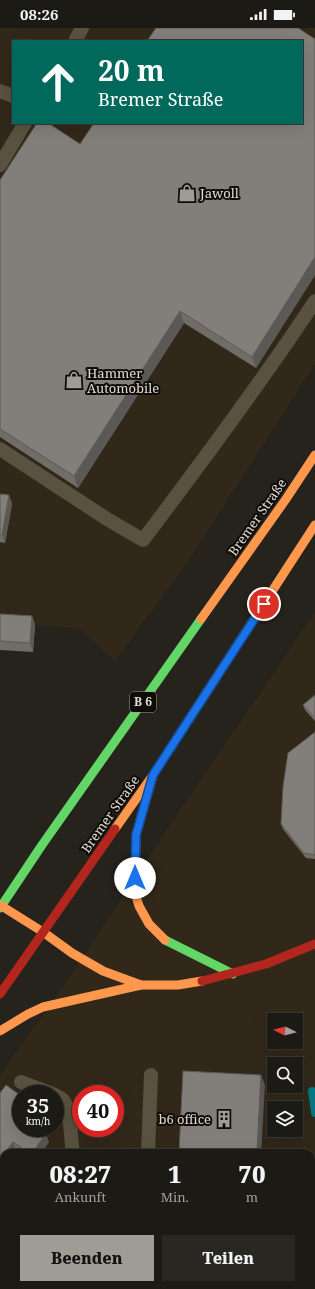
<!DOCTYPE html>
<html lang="de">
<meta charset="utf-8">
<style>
body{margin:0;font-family:"Noto Serif",serif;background:#292722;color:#f1f3f6;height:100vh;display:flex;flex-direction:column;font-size:15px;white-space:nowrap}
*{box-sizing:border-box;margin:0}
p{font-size:13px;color:#a0a1a0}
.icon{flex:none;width:22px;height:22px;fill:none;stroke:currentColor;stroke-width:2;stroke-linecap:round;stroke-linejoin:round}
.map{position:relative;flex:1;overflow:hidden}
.side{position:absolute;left:0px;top:1121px;width:315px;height:140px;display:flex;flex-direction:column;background:#1c1a15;border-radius:12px 12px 0 0;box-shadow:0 4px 16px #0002,0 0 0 1px #3a3834}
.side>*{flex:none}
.banner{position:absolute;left:12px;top:12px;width:291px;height:84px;border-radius:0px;box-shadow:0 4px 16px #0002,0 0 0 1px #3a3834;background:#00695c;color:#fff;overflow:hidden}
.needle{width:26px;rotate:276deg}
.tools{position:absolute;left:267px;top:985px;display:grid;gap:8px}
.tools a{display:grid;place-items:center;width:36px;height:36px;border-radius:0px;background:#1c1a15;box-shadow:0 4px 16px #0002,0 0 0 1px #3a3834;font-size:20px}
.speed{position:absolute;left:12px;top:1057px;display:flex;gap:8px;font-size:20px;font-weight:700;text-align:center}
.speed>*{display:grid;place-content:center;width:52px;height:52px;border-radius:50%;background:#1c1a15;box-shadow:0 4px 16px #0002,0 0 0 1px #3a3834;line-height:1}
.speed small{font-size:10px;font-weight:400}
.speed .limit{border:6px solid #d22;background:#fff;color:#111}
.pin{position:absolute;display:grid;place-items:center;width:34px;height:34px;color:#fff;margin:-17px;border:2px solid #fff;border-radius:50%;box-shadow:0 1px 4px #0007}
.me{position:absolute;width:44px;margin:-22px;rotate:0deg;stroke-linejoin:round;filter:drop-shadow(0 0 3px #0008)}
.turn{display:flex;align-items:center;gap:14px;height:84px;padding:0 20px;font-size:18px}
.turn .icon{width:52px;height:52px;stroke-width:2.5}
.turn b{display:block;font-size:28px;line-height:34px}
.eta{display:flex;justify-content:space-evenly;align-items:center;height:68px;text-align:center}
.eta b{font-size:24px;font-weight:800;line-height:28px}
.cta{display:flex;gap:8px;margin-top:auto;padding:8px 20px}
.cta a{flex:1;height:46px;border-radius:0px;background:#9f9b95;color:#111;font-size:16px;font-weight:800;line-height:46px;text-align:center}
.cta a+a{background:#292722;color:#f1f3f6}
.status{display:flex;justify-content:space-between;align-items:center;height:28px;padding:0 20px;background:#1c1a15;direction:ltr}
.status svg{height:11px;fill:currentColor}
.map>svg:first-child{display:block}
</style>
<div class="status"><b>08:26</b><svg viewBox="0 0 49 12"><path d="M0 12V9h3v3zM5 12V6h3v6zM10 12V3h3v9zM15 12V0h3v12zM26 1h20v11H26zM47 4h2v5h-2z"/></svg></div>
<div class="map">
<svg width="315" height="1261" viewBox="0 0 315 1261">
<rect width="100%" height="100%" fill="#26221c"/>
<g fill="#31281a" fill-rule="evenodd">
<path d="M0 0H315V336L189 532 115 633 79 600 0 595ZM13 13H302V95H13Z"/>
<path d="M315 584V1261H125L124 1260 115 1257H311V1125H4V1227L0 1226V1047L57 968 177 787ZM274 992H296V1014H274ZM274 1036H296V1058H274ZM21 1066H55V1100H21ZM81 1066H115V1100H81ZM274 1080H296V1102H274Z"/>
</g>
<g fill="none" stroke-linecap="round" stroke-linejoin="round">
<polyline stroke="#03787f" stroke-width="8" points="312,1063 315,1085"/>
<g stroke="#595240" stroke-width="14">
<polyline points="75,13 82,0"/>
<polyline points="0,63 13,68"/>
<polyline points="0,137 25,95"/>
<path d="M0 421 107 491 143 512C202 434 261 355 315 273"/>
<polyline points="21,1054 53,1066"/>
<path d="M55 1067C57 1068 61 1070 63 1072 72 1084 70 1110 73 1125"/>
<polyline points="148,1125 151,1047"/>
<polyline points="147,1257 147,1261"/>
</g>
<g stroke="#63d668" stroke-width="9">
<polyline points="0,880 42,817 201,591"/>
<polyline points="165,912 233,946"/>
</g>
<g stroke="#ff974d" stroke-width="9">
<polyline points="201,591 286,471 315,427"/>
<polyline points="152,751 136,807 135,865 139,878 149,896 165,912"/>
<polyline points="115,801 153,747 315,497"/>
<polyline points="0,877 43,904 72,925 103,943 141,957 178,957 202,953"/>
<polyline points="0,1003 28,986 43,979 141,957"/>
</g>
<g stroke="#b3261e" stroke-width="9">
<polyline points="202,953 266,936 315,916"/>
<polyline points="0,966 115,801"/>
</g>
</g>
<g fill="#706d69">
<polygon points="315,11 315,247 256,340 184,295 78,460 0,409 0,152"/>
<polygon points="0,466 9,467 12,476 5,515 0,514"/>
<polygon points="0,586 32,588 35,597 33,624 0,622"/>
<polygon points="315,667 315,693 305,682 303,677"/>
<polygon points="315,704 315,831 306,830 283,801 281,796"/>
<polygon points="0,1065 21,1100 49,1114 41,1125 20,1125 16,1122 0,1145"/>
<polygon points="0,1161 4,1162 4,1226 0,1225"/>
</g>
<g fill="#5b5955">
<polygon points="315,229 315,247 256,340 252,329"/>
<polygon points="180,283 184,295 78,460 74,448"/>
<polygon points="9,467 12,476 5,515 2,507"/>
<polygon points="32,588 35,597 33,624 30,615"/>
<polygon points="261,1047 265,1057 261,1125 257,1125"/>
<polygon points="46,1106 49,1114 41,1125 32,1125"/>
<polygon points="13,1114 16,1122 14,1125 5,1125"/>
<polygon points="4,1127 4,1140 0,1145 0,1133"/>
</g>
<g fill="#827f7a" stroke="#5b5955">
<polygon points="156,0 298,0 315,11 315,229 252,329 180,283 74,448 0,401 0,152 37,95 48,95 80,116 94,95 302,95 302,13 147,13"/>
<polygon points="0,466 9,467 2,507 0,506"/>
<polygon points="0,586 32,588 30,615 0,613"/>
<polygon points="315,667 315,690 303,677"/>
<polygon points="315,704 315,827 304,825 281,796 283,759 288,725"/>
<polygon points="183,1043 261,1047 257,1125 179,1125"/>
<polygon points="6,1057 21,1068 21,1100 37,1100 46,1106 32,1125 29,1125 13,1114 5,1125 4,1125 4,1127 0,1133 0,1065"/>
<polygon points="0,1161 4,1162 4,1219 0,1217"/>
<polygon points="315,1256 315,1261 270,1261 279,1257 305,1257 306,1259"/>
</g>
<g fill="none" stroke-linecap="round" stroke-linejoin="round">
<g stroke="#114b97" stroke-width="10">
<polyline id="route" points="135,850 136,807 153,747 264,576"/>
</g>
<use href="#route" stroke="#1a73e8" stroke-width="7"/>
</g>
<defs>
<g id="shop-bare" transform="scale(1.38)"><path d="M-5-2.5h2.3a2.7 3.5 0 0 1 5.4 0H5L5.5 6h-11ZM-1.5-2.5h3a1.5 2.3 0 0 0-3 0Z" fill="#9f9b95" stroke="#0f0c08" stroke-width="2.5" paint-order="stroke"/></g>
<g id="building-bare" transform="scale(1.38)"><path d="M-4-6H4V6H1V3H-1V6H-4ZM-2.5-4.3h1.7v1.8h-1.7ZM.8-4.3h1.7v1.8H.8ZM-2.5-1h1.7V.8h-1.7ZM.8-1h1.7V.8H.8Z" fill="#9f9b95" stroke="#0f0c08" stroke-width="2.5" paint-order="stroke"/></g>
</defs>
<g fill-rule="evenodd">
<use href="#shop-bare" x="187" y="165"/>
<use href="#shop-bare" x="74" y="352"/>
<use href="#building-bare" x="224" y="1091"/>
</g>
<g text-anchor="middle" stroke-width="4" stroke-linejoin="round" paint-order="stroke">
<rect fill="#0f0c08" stroke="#a19e98" stroke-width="1" x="130" y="664" width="26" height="20" rx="3"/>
<g font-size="12" font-weight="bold" fill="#e0dcd6">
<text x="143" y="678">B 6</text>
</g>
<g font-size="13" fill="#e0dcd6" stroke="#0f0c08" text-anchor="start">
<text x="200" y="170">Jawoll</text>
<text x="87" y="350">Hammer<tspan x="87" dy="15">Automobile</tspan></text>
<text x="211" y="1096" text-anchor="end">b6 office</text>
</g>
<g font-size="13" fill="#e0dcd6" stroke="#0f0c08">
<text transform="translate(257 489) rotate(-55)" y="5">Bremer Straße</text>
<text transform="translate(110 786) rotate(-55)" y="5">Bremer Straße</text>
</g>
</g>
</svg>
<div class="tools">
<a><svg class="needle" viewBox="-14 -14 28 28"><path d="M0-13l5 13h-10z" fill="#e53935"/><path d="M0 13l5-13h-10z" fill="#a0a1a0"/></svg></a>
<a><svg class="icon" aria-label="search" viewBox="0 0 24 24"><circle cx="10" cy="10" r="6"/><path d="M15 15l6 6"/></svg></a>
<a><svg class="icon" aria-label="layers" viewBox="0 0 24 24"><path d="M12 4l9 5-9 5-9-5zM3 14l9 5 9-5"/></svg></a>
</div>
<div class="speed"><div>35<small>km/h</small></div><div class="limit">40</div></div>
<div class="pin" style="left:264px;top:576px;background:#d93025"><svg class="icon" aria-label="arrive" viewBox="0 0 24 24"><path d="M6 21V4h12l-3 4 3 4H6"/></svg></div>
<svg class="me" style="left:135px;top:850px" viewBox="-20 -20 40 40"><circle r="19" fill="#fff"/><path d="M0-13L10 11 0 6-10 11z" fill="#1a73e8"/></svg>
<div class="banner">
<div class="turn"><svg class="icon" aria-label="ahead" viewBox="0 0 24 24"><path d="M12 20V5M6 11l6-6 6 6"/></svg><div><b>20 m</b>Bremer Straße</div></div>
</div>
<section class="side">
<div class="eta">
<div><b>08:27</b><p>Ankunft</p></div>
<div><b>1</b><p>Min.</p></div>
<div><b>70</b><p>m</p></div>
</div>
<div class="cta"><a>Beenden</a><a>Teilen</a></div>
</section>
</div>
